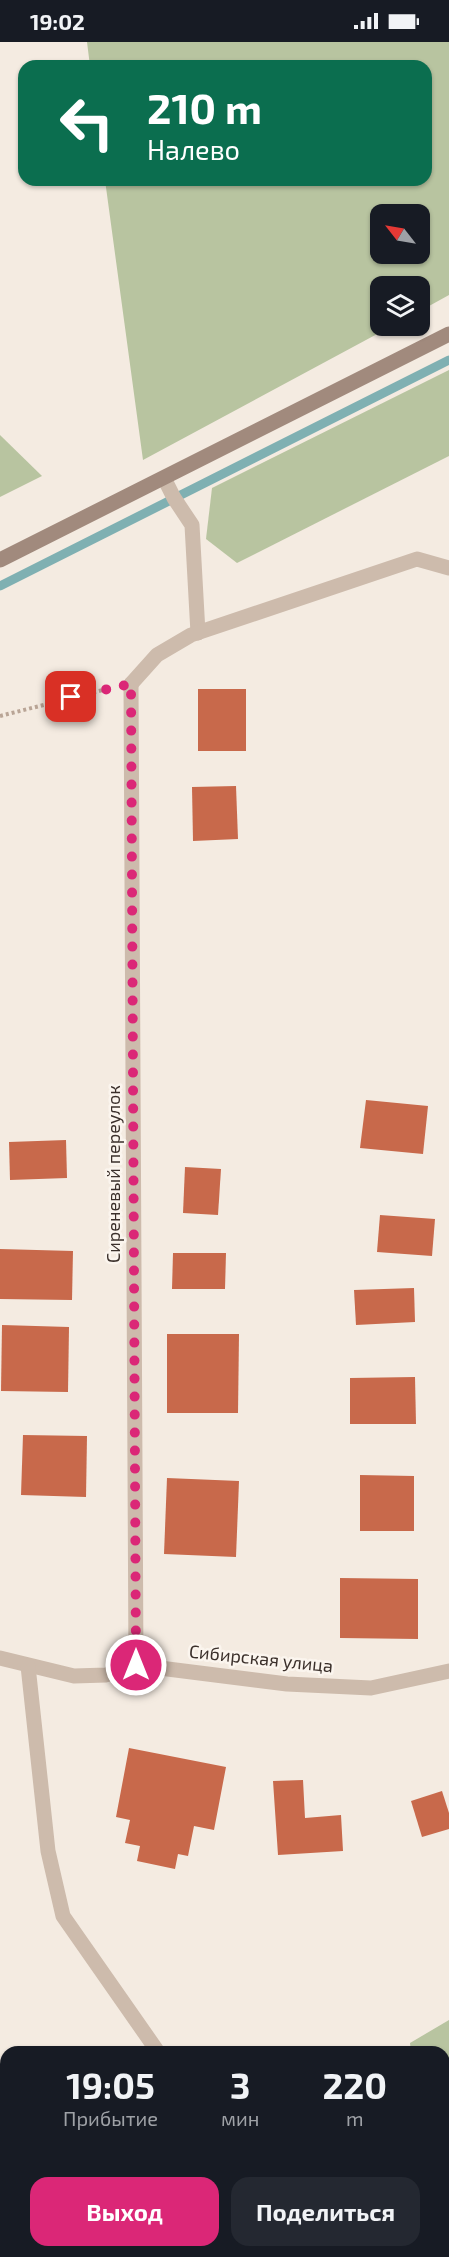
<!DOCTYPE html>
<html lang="ru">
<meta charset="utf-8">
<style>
body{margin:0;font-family:"Exo 2",sans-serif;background:#242831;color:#f1f3f6;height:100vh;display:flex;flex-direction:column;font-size:22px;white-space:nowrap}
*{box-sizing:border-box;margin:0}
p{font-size:20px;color:#9ea1a6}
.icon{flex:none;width:33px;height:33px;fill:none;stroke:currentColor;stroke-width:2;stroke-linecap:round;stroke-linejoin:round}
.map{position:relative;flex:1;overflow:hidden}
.sheet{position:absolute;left:0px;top:2004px;width:450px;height:212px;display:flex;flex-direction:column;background:#171b24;border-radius:18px 18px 0 0;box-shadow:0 2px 4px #0004}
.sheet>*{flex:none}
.banner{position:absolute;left:18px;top:18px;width:414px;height:126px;border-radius:18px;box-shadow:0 2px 4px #0004;background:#0b6e4f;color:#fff;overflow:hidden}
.needle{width:39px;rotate:301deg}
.fabs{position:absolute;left:370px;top:162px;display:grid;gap:12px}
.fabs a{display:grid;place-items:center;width:60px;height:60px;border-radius:12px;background:#171b24;box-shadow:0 2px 4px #0004;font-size:30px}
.pin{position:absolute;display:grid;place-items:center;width:51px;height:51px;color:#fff;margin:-26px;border-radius:12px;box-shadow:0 3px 9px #0006}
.me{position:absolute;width:66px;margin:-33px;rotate:0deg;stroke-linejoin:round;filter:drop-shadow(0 0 4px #0008)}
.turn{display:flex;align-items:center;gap:21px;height:126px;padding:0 30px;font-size:27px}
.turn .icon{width:78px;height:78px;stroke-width:2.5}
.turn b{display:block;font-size:42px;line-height:51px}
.eta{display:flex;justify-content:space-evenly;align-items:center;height:102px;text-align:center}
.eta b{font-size:36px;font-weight:700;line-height:42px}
.primary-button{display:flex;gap:12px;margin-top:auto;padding:12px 30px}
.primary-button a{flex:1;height:69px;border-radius:18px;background:#db2777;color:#fff;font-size:24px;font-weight:700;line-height:69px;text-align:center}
.primary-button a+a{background:#242831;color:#f1f3f6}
.status{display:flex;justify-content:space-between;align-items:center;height:42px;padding:0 30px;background:#171b24;direction:ltr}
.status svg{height:16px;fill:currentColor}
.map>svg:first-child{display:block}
</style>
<div class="status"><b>19:02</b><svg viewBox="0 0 49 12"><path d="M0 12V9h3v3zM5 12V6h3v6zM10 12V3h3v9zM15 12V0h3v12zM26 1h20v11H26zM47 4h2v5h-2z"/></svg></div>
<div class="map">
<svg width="449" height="2215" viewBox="0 0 449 2215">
<rect width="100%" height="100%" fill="#f4ebe1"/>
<g fill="#b8c4a0" fill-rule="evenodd">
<path d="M87 0H449V253L420 269V244H381V284H392L143 418 105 138H426V24H90ZM420 172V212H381V172Z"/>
<polygon points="449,328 449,414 237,521 206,497 212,446"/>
<polygon points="0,393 42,434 0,455"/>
<polygon points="449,1978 449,2046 444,2046 444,2010 411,2010 410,2001"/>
<polygon points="55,2210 206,2210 206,2215 44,2215"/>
</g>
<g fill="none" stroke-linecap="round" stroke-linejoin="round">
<polyline stroke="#7fb0b2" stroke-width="9" points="0,544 449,318"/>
</g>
<g fill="#c8694b">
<rect x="198" y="647" width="48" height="62"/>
<polygon points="236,744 238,797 193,799 192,745"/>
<polygon points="366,1058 428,1064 423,1112 360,1106"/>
<polygon points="66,1098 67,1136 10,1138 9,1100"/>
<polygon points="185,1125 221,1127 218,1173 183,1171"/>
<polygon points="380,1173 435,1177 432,1214 377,1210"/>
<polygon points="0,1207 73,1209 72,1258 0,1257"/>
<polygon points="173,1211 226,1211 225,1247 172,1247"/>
<polygon points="414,1246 415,1280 356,1283 354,1248"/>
<polygon points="2,1283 69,1285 68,1350 1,1349"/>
<polygon points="167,1292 239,1292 238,1371 167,1371"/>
<polygon points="415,1335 416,1382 350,1382 350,1336"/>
<polygon points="23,1393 87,1394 86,1455 21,1453"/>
<polygon points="360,1433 414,1434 414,1489 360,1489"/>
<polygon points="167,1436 239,1439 236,1515 164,1512"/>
<polygon points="340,1536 418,1537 418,1597 340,1596"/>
<polygon points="129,1706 226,1725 214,1788 194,1784 188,1814 178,1812 175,1827 137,1819 140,1804 125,1801 130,1778 116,1775"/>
<polygon points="303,1738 305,1776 341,1773 343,1809 278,1813 273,1739"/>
<polygon points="442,1749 449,1771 449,1787 422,1795 411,1759"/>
</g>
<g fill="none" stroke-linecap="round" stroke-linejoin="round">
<polyline stroke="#b9a596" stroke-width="4" stroke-dasharray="3 3" stroke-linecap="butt" points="0,674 107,647"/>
<g stroke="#cdbbac" stroke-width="15">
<polyline points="164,436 174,456 192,483 198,591"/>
<polyline points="131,642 157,613 191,593 417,517 449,526"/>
</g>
<g stroke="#cdbbac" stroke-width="15">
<polyline points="131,642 136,1623"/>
<polyline points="0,1616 74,1634 106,1633 136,1623 287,1642 371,1646 449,1629"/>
<polyline points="28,1624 48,1809 63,1874 158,2010"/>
<polyline points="0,2210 6,2209"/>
<polyline points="443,2210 445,2215"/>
</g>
<polyline stroke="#a18a7d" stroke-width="15" points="0,518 449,292"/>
</g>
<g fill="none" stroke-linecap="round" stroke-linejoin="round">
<polyline stroke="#db2777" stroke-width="10" stroke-dasharray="0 18" points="71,655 131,642 136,1623"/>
</g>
<g text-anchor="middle" stroke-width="5" stroke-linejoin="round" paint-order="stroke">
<g font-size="18" fill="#3b302b" stroke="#fbf5ee">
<text transform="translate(114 1132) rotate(-90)" y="6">Сиреневый переулок</text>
<text transform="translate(261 1617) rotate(6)" y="6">Сибирская улица</text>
</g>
</g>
</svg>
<div class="fabs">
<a><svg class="needle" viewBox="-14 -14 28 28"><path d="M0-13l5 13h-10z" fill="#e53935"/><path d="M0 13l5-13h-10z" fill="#9ea1a6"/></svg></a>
<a><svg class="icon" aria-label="layers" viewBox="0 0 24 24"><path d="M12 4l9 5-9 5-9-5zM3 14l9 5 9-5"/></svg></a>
</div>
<div class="pin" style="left:71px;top:655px;background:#d93025"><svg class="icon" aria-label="arrive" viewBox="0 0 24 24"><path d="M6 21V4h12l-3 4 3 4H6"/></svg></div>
<svg class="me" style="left:136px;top:1623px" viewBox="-20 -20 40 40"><circle r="17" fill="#db2777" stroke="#fff" stroke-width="3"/><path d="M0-11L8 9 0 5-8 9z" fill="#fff"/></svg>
<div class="banner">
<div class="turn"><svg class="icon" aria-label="left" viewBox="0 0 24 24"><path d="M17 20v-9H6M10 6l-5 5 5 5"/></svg><div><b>210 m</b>Налево</div></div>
</div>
<section class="sheet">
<div class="eta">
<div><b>19:05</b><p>Прибытие</p></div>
<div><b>3</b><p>мин</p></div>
<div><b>220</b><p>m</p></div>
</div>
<div class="primary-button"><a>Выход</a><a>Поделиться</a></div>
</section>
</div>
